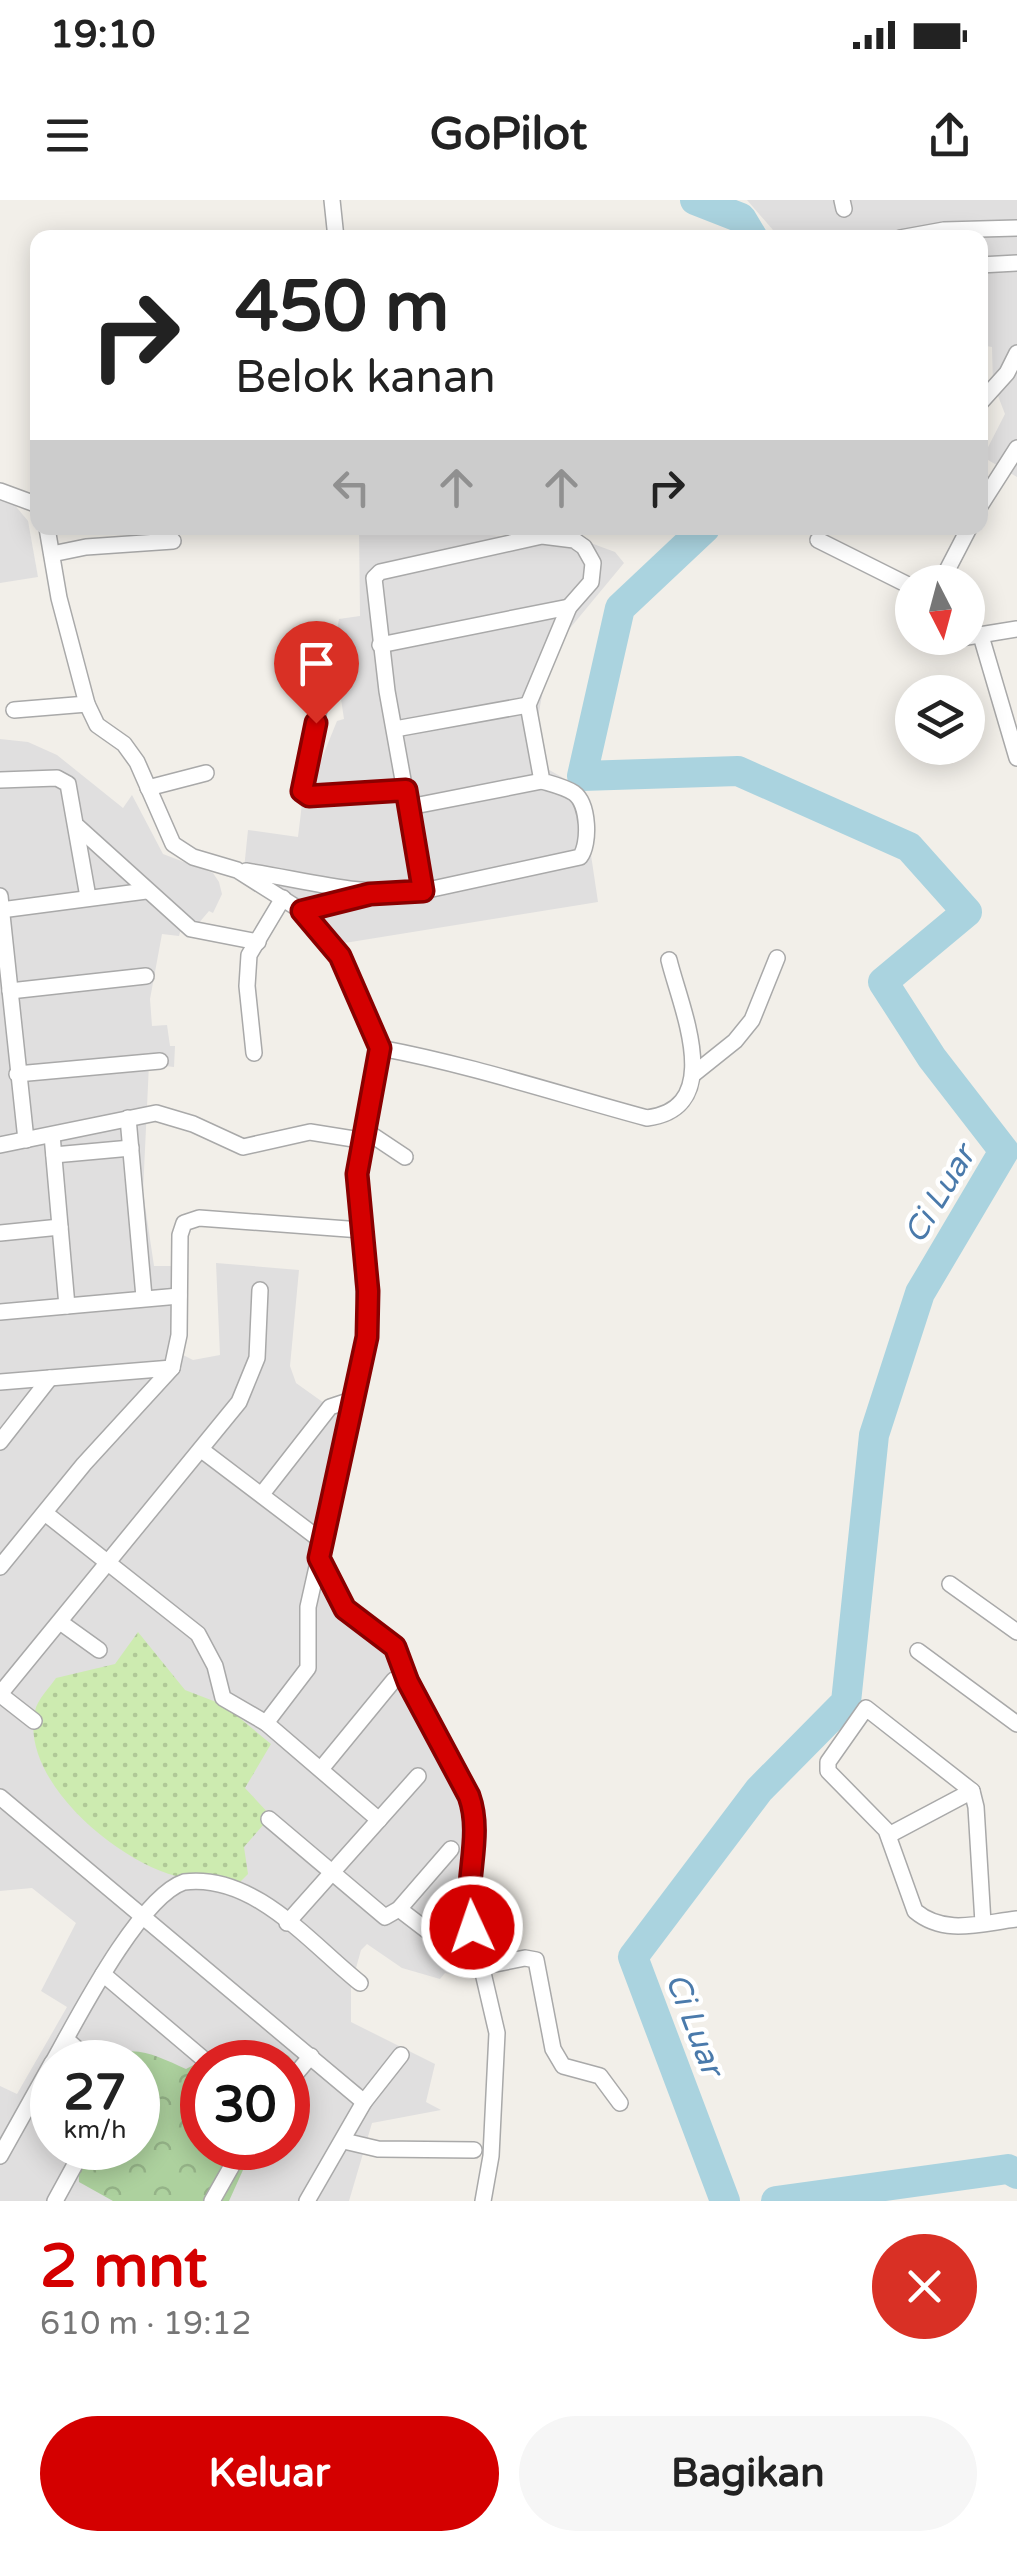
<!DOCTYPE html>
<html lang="id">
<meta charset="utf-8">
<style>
body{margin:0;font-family:"Varela Round",sans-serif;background:#f6f6f6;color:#222;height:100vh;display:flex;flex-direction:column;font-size:38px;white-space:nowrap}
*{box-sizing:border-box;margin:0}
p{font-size:32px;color:#767676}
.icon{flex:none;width:55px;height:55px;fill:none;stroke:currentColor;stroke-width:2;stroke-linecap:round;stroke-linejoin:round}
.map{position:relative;height:2001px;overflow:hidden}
.panel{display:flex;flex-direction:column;background:#fff;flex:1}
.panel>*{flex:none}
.guide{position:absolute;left:30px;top:30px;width:958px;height:305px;border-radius:20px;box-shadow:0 5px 25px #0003;background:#fff;color:#222;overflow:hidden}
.needle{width:65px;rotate:174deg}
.controls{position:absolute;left:895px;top:365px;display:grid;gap:20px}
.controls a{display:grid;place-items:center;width:90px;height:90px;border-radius:50%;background:#fff;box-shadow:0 5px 25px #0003;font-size:50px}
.speed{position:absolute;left:30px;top:1840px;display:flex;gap:20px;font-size:50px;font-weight:700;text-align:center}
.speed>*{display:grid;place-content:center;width:130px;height:130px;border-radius:50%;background:#fff;box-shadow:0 5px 25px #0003;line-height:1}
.speed small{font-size:25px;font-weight:400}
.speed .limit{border:15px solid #d22;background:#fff;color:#111}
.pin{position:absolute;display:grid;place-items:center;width:85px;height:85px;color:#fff;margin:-102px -42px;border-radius:50% 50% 50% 0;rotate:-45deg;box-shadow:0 0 10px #0007}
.pin .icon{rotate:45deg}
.me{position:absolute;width:110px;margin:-55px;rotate:357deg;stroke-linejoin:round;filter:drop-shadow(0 0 8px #0008)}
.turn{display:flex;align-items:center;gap:35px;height:210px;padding:0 40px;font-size:45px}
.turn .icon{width:130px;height:130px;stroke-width:2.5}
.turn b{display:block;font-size:70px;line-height:85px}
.lanes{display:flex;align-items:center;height:95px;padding:0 40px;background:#0003;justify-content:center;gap:50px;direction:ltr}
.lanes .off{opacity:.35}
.round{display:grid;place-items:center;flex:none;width:105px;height:105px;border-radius:52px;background:#f6f6f6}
.summary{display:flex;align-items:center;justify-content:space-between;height:170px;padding:0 40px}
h1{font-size:60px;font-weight:700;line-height:75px;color:#d40000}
.primary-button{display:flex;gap:20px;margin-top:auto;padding:20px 40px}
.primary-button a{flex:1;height:115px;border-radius:60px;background:#d40000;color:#fff;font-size:40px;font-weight:700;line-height:115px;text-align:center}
.primary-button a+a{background:#f6f6f6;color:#222}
.status{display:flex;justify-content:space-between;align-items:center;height:70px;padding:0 50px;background:#fff;direction:ltr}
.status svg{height:28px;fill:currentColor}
header{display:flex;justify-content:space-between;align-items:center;height:130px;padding:0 40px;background:#fff;font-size:45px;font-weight:700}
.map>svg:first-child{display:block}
</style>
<div class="status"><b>19:10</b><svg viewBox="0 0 49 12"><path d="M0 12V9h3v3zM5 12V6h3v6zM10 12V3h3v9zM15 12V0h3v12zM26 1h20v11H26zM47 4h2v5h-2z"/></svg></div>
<header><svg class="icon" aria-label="menu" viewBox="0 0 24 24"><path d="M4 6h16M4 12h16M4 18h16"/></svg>GoPilot<svg class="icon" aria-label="share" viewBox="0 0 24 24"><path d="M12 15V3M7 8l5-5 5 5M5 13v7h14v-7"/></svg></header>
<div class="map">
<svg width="1017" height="2001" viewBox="0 0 1017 2001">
<defs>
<pattern id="grass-dots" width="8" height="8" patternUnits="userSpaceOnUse" patternTransform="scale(2.5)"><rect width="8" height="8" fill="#cdebb0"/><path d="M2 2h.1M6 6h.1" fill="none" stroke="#b0c997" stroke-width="1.8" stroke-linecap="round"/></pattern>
<pattern id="forest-crowns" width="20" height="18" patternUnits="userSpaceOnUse" patternTransform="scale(2.5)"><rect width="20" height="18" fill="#add19e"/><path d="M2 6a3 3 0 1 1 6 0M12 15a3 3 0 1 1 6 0" fill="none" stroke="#95b388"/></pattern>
</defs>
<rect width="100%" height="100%" fill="#f2efe9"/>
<g fill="#e0dfdf" fill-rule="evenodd">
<polygon points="747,0 1017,0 1017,277 983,257 1005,214 993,183 992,147 980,145 980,38 779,37"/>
<polygon points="0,299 13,303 28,321 38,377 0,383"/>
<polygon points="359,328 455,328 476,334 588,342 615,352 624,363 561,439 547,468 539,512 536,550 544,567 581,588 598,702 326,746 244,669 248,630 298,637 307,562 320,563 337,521 344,519 341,499 328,479 339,419 360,416"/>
<path d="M0 539 28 542 57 555 123 608 132 595 163 654 213 673 219 682 222 694 213 713 209 711 192 731 182 725 179 736 162 734 150 799 152 826 167 825 170 846H175L174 867 149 864 143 992 154 1066H173L177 1152 193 1160 220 1155 216 1063 299 1070 290 1166 296 1183 338 1213 334 1271 318 1365 324 1391 334 1408 389 1455 458 1588 469 1621 466 1677 479 1761 463 1777 445 1773 440 1779 402 1768 367 1744 361 1750 351 1786V1822L435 1864 426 1902 441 1910 372 1923 349 2001H0V1886L17 1894 67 1807 41 1791 76 1723 32 1688 0 1691ZM52 1862H138V1948H52ZM202 1862H288V1948H202Z"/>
</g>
<path fill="url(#grass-dots)" d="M138 1432 185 1490 224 1505 271 1544 245 1588 271 1616 244 1647 248 1674 238 1684C218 1681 196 1681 176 1676 117 1661 19 1580 35 1511 37 1500 50 1487 56 1478L115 1464Z"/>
<path fill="url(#forest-crowns)" d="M266 1845 289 1856 304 1881 288 1903V1862H202V1948H234L243 1970 229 2001H113L79 1982 78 1948H138V1862H104C130 1840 158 1857 186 1869L203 1860Z"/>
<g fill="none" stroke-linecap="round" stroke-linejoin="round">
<g stroke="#aad3df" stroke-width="30">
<polyline points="695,0 741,18 753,38"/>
<polyline points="705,328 620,408 582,576 738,571 909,647 967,712 883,782 932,858 1004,951 920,1093 874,1235 846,1502 759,1590 633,1757 725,2001"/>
<polyline points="776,2001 1008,1969 1017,1974"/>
</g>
<g stroke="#a9a9a9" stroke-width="18">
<g id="street">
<polyline points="332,0 336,38"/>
<polyline points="842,0 844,9"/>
<polyline points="900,38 944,30 1017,28"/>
<polyline points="980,65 1017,63"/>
<polyline points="980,203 1007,173 1017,153"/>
<polyline points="0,291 38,305"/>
<polyline points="980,306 1017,248"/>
<polyline points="47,328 59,398 87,504 97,525 124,544 137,562 173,644 193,657 237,670 302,711 340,757 380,848 357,974 367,1137 319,1357 345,1409 395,1447 475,1614 467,1704 497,1833 491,1956 483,2001"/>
<polyline points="818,340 912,387"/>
<polyline points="52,354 86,347 173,341"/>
<polyline points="941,382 969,328"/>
<polyline points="981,436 1017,558"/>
<polyline points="961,438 1017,429"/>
<polyline points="380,445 569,407"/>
<polyline points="323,491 302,588 304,594 406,590"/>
<polyline points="14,510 87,504"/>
<polyline points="395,529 528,505"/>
<polyline points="0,580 57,578 68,584 88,697"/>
<polyline points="148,588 206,573"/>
<polyline points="409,607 542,581"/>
<polyline points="78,627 191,729 258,742"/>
<path d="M246 671C305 680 363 697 423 691L580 657C590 644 589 604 574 593 565 587 552 584 542 581L528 505 569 407 591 382 593 363 584 347 574 340 542 336 380 372 374 378 387 491 423 691"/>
<polyline points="0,696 26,940"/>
<polyline points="1,710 146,691"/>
<polyline points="302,711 366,695"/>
<polyline points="10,791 146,776"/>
<path d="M380 848C471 865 558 894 647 918 727 908 680 806 669 760"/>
<polyline points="254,853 247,786 249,755 283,698"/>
<polyline points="695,873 735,841 752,820 777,758"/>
<polyline points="17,874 160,861"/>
<polyline points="128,918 144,1097"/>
<polyline points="363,929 405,957"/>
<polyline points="52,935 67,1106"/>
<polyline points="0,945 156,913 193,924 243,947 310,932 360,940"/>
<polyline points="54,955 131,948"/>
<polyline points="0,1033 60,1027"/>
<polyline points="0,1112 179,1096"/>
<polyline points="0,1182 172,1168"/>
<polyline points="0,1242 50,1178"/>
<polyline points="203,1251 323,1342"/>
<polyline points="262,1294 330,1207 357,1198"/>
<polyline points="45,1313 198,1434 215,1466 223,1498 266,1523 379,1620"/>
<polyline points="0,1367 84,1264 172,1168 179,1135 180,1035 184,1023 199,1018 361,1030"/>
<polyline points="950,1384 1017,1432"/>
<polyline points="60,1422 99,1450"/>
<polyline points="918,1451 1017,1524"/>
<polyline points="0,1494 239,1202 257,1158 260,1090"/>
<polyline points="2,1496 34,1521"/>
<polyline points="266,1523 308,1468 308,1407 319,1358"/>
<polyline points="321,1569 394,1480"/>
<polyline points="0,1597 364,1902"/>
<polyline points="269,1619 385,1717 399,1709 451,1649"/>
<polyline points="889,1635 972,1591"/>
<polyline points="399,1709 446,1745 477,1749"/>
<polyline points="287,1723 418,1576"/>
<path d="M983 1723 976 1607 972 1591 866 1508 828 1562V1571L886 1630 915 1711C945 1736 981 1723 1017 1719"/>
<polyline points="485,1766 525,1758 536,1760 553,1849 563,1866 600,1876 620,1903"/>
<polyline points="103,1774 207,1862"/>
<polyline points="66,1839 92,1862"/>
<path d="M53 1862C76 1821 139 1697 184 1682 254 1673 310 1743 360 1783"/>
<polyline points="288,1883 311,1856"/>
<polyline points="344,1941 378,1949 474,1950"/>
<polyline points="0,1956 52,1863"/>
<polyline points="55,2001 84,1948"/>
<polyline points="212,2001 242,1948"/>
<polyline points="307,2001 364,1902 401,1855"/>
</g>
</g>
<use href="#street" stroke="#fff" stroke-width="15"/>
</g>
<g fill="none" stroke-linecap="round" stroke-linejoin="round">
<g stroke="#8a0000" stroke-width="25">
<path id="route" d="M316 523 302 591 309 596 406 590 423 691 370 694 302 711 340 756 380 848 357 974 368 1091 367 1137 319 1358 345 1409 395 1447 408 1482 469 1596C484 1638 462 1683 472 1727"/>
</g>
<use href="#route" stroke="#d40000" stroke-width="18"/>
</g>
<g text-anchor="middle" stroke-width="9" stroke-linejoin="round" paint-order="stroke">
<g font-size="32" font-style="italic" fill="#4a7aab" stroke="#fff">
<text transform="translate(939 994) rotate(-59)" y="11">Ci Luar</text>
<text transform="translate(695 1824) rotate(69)" y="11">Ci Luar</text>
</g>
</g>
</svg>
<div class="controls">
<a><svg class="needle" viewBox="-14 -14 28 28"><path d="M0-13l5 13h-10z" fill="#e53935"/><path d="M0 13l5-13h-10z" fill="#767676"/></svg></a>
<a><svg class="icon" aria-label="layers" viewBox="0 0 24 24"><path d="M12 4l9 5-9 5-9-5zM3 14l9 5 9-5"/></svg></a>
</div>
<div class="speed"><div>27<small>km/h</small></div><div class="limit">30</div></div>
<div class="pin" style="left:316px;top:523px;background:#d93025"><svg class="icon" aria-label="arrive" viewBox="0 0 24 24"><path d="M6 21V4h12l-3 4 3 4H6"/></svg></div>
<svg class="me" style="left:472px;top:1727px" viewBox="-20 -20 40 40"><circle r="17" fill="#d40000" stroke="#fff" stroke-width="3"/><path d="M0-11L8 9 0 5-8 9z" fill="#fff"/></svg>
<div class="guide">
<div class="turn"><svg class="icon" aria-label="right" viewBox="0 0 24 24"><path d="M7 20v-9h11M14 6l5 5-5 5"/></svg><div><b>450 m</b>Belok kanan</div></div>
<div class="lanes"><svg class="icon off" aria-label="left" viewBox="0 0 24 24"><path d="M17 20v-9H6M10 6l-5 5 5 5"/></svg><svg class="icon off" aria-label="ahead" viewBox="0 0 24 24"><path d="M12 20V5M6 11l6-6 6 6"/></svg><svg class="icon off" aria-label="ahead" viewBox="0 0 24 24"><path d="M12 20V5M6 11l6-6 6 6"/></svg><svg class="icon" aria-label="right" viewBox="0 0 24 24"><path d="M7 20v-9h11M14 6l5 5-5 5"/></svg></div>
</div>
</div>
<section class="panel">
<div class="summary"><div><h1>2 mnt</h1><p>610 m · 19:12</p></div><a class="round" style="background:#d93025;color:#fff"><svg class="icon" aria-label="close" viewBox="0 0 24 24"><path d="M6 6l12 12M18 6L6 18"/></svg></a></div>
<div class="primary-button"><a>Keluar</a><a>Bagikan</a></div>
</section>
